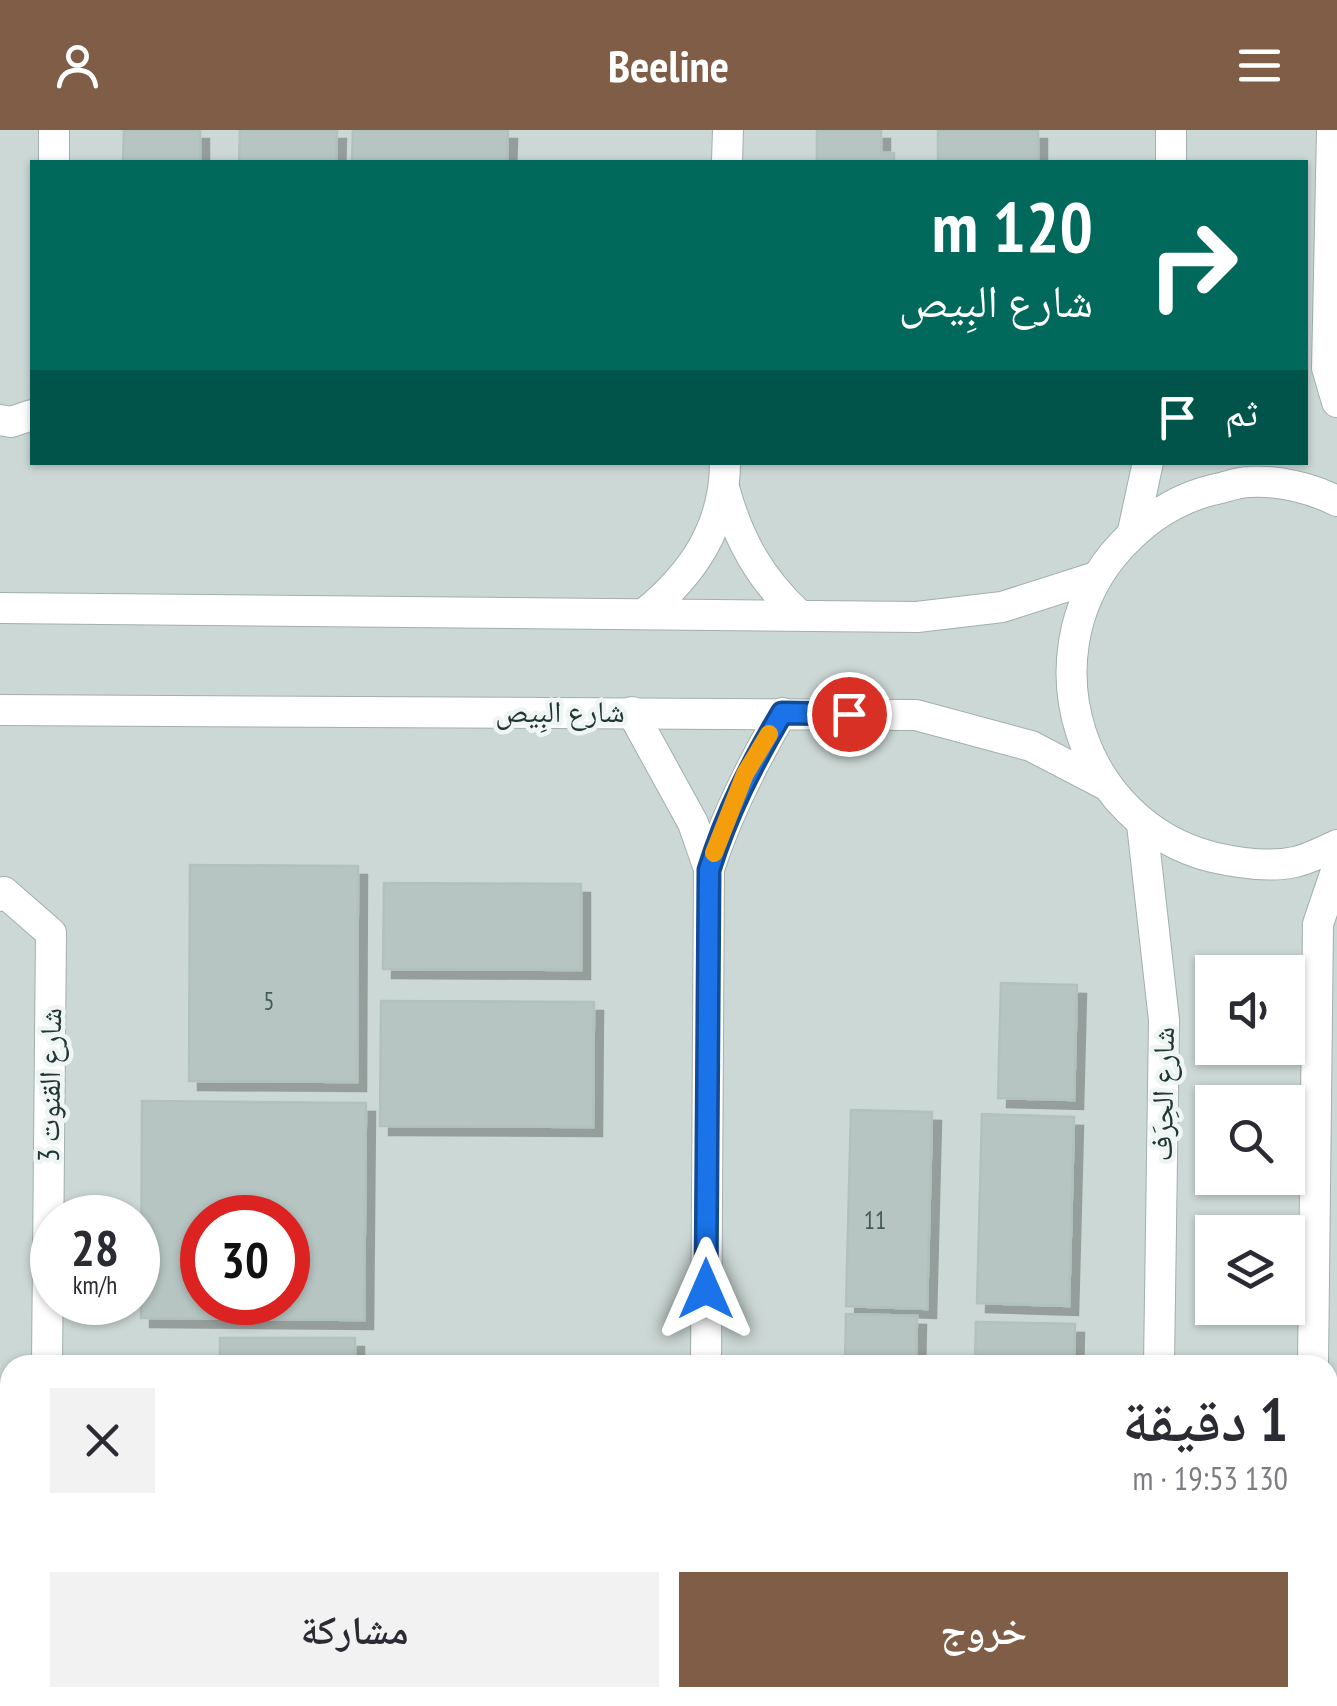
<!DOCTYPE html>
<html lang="ar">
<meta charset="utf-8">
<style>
body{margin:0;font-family:"PT Sans Narrow","Noto Naskh Arabic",sans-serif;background:#f2f2f3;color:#2b2b33;direction:rtl;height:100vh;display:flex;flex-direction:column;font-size:38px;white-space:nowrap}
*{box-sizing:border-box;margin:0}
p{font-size:32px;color:#7c7c81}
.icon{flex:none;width:55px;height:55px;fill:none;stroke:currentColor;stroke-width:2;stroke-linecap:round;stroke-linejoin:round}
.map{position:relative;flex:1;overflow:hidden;direction:ltr}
.sheet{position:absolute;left:0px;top:1225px;width:1338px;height:352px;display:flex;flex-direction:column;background:#fff;border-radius:30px 30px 0 0;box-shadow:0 2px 8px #0004;direction:rtl}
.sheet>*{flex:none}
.guide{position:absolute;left:30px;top:30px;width:1278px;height:305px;border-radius:0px;box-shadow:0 2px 8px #0004;direction:rtl;background:#00695c;color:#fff;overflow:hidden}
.fabs{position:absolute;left:1195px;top:825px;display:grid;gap:20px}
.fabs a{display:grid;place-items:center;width:110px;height:110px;border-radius:0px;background:#fff;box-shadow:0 2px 8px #0004;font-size:50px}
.speed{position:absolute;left:30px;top:1065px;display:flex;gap:20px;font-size:50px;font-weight:700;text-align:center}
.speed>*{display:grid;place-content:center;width:130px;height:130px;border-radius:50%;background:#fff;box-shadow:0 2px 8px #0004;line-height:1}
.speed small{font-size:25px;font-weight:400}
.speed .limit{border:15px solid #d22;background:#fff;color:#111}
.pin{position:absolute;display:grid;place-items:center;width:85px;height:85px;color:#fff;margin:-42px;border:5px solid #fff;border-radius:50%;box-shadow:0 2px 10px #0007}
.me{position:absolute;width:110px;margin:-55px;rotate:0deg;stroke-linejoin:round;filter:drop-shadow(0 0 8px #0008)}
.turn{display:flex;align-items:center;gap:35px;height:210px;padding:0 50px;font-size:45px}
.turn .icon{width:130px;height:130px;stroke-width:2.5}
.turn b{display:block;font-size:70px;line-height:85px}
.then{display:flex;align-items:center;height:95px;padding:0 50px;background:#0003;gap:20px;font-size:38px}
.round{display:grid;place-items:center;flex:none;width:105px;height:105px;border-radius:0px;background:#f2f2f3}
.headline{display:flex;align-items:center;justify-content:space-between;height:170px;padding:0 50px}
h1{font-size:60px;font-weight:600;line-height:75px}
.cta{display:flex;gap:20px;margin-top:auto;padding:20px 50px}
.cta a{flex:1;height:115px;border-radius:0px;background:#805d46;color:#fff;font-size:40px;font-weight:600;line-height:115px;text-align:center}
.cta a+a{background:#f2f2f3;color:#2b2b33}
header{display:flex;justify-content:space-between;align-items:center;height:130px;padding:0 50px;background:#805d46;color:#fff;font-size:45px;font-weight:600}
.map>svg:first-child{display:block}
</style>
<header><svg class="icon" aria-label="menu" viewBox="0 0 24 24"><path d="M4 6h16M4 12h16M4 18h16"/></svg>Beeline<svg class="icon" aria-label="person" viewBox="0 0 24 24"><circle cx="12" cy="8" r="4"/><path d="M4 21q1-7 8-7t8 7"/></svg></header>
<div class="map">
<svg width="1337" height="1576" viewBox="0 0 1337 1576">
<defs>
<filter id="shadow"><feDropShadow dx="9" dy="9" stdDeviation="0" flood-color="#0004"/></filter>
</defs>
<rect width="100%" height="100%" fill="#dee8e6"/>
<path fill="#ccd8d5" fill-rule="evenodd" d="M0 0H1337V1576H0ZM32 32H1305V332H32ZM1212 842H1288V918H1212ZM1212 972H1288V1048H1212ZM52 1088H138V1172H52ZM202 1088H288V1172H202ZM1212 1102H1288V1178H1212ZM10 1235H1328V1568H10Z"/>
<g fill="#b6c5c2" stroke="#b1c1be" stroke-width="2.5" fill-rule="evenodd" filter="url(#shadow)">
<polygon points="124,0 200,0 200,32 123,32"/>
<polygon points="240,0 337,0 336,32 239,32"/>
<polygon points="353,0 508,0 507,32 352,32"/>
<polygon points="817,0 881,0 881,23 894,23 894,32 817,32"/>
<rect x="938" y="0" width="100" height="32"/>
<polygon points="190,735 358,736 357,952 189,951"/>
<polygon points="384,753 581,754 581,840 383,839"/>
<polygon points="1001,853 1077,855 1074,970 998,968"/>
<polygon points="381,871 594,872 593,997 380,996"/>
<path d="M142 971 366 973 364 1190 141 1188ZM202 1088H288V1172H202Z"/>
<polygon points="851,980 932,982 927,1179 846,1176"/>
<polygon points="982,984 1074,987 1069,1176 977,1173"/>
<polygon points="846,1184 917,1186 916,1235 845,1235"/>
<polygon points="976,1192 1075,1194 1074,1235 975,1235"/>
<rect x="220" y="1208" width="135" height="27"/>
<rect x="377" y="1568" width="212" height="8"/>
<rect x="946" y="1568" width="129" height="8"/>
</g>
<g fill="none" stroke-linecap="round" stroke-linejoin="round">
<g stroke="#a2afad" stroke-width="32">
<g id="minor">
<polyline points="54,0 54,32"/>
<polyline points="1332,0 1327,238 1337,272"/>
<polyline points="727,32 728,0"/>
<polyline points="1171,32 1171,0"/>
<polyline points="0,290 11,292 32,285"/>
<path d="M725 361C739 411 760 448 798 484"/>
<path d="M1337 371C1311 358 1278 350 1249 352 1237 352 1224 358 1212 360 1172 370 1139 394 1113 425 1028 530 1080 693 1212 727 1238 733 1268 738 1295 732 1309 729 1324 721 1337 715"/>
<polyline points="1133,401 1148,332"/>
<polyline points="0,478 917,487 1002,477 1096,447"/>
<path d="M645 483C694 443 725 396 725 332"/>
<polyline points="0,580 916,585 1031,616 1106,655"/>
<polyline points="632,582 693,693 709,739"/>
<polyline points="1142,694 1164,890 1159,1235"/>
<polyline points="0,766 4,762 51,803 47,1235"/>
<path d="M706 1235 709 739C727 683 752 634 782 583"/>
<polyline points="1313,1235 1318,794 1337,738"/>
<polyline points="0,1378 3,1489"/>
<polyline points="1328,1417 1337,1418"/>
<polyline points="703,1576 703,1568"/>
<polyline points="804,1576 804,1568"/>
<polyline points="911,1576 911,1568"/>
<polyline points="1155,1576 1155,1568"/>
<polyline points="1311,1576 1311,1568"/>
</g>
</g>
<use href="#minor" stroke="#fff" stroke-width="30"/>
</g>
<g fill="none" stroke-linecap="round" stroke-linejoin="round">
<g stroke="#114b97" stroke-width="25">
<path id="route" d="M706 1159 709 740C727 682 752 634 782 583L849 584"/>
</g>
<use href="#route" stroke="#1a73e8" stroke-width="18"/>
<polyline stroke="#f59e0b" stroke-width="18" points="714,723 745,644 769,604"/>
</g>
<g text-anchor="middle" stroke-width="9" stroke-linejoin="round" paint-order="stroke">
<g font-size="25" fill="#465a58">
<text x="269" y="880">5</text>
<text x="875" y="1099">11</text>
</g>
<g font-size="30" fill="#213635" stroke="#eef5f3">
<text x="560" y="592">شارع البِيص</text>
<text transform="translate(50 955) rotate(-89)" y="10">شارع القنوت 3</text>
<text transform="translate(1163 964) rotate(-89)" y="10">شارع الحِرَف</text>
</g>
</g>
</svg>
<div class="fabs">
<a><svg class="icon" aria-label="sound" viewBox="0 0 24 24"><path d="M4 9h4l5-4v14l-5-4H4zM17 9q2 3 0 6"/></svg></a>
<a><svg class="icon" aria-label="search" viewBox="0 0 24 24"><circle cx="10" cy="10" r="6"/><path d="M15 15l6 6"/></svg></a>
<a><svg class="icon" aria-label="layers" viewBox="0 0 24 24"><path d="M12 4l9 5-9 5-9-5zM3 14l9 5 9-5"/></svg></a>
</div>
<div class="speed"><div>28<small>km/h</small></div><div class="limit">30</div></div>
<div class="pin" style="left:849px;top:584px;background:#d93025"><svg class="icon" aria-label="arrive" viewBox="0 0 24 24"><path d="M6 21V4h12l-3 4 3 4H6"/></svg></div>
<svg class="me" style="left:706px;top:1159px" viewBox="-20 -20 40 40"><path d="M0-17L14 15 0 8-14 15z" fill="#1a73e8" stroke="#fff" stroke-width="4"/></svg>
<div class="guide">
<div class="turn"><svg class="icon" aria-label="right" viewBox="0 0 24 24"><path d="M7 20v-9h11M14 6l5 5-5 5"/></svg><div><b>120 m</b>شارع البِيص</div></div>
<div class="then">ثم<svg class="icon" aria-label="arrive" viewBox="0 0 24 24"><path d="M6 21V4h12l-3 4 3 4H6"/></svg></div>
</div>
<section class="sheet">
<div class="headline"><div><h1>1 دقيقة</h1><p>130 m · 19:53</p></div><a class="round"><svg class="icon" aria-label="close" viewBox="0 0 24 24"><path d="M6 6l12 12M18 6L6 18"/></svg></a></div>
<div class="cta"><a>خروج</a><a>مشاركة</a></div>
</section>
</div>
